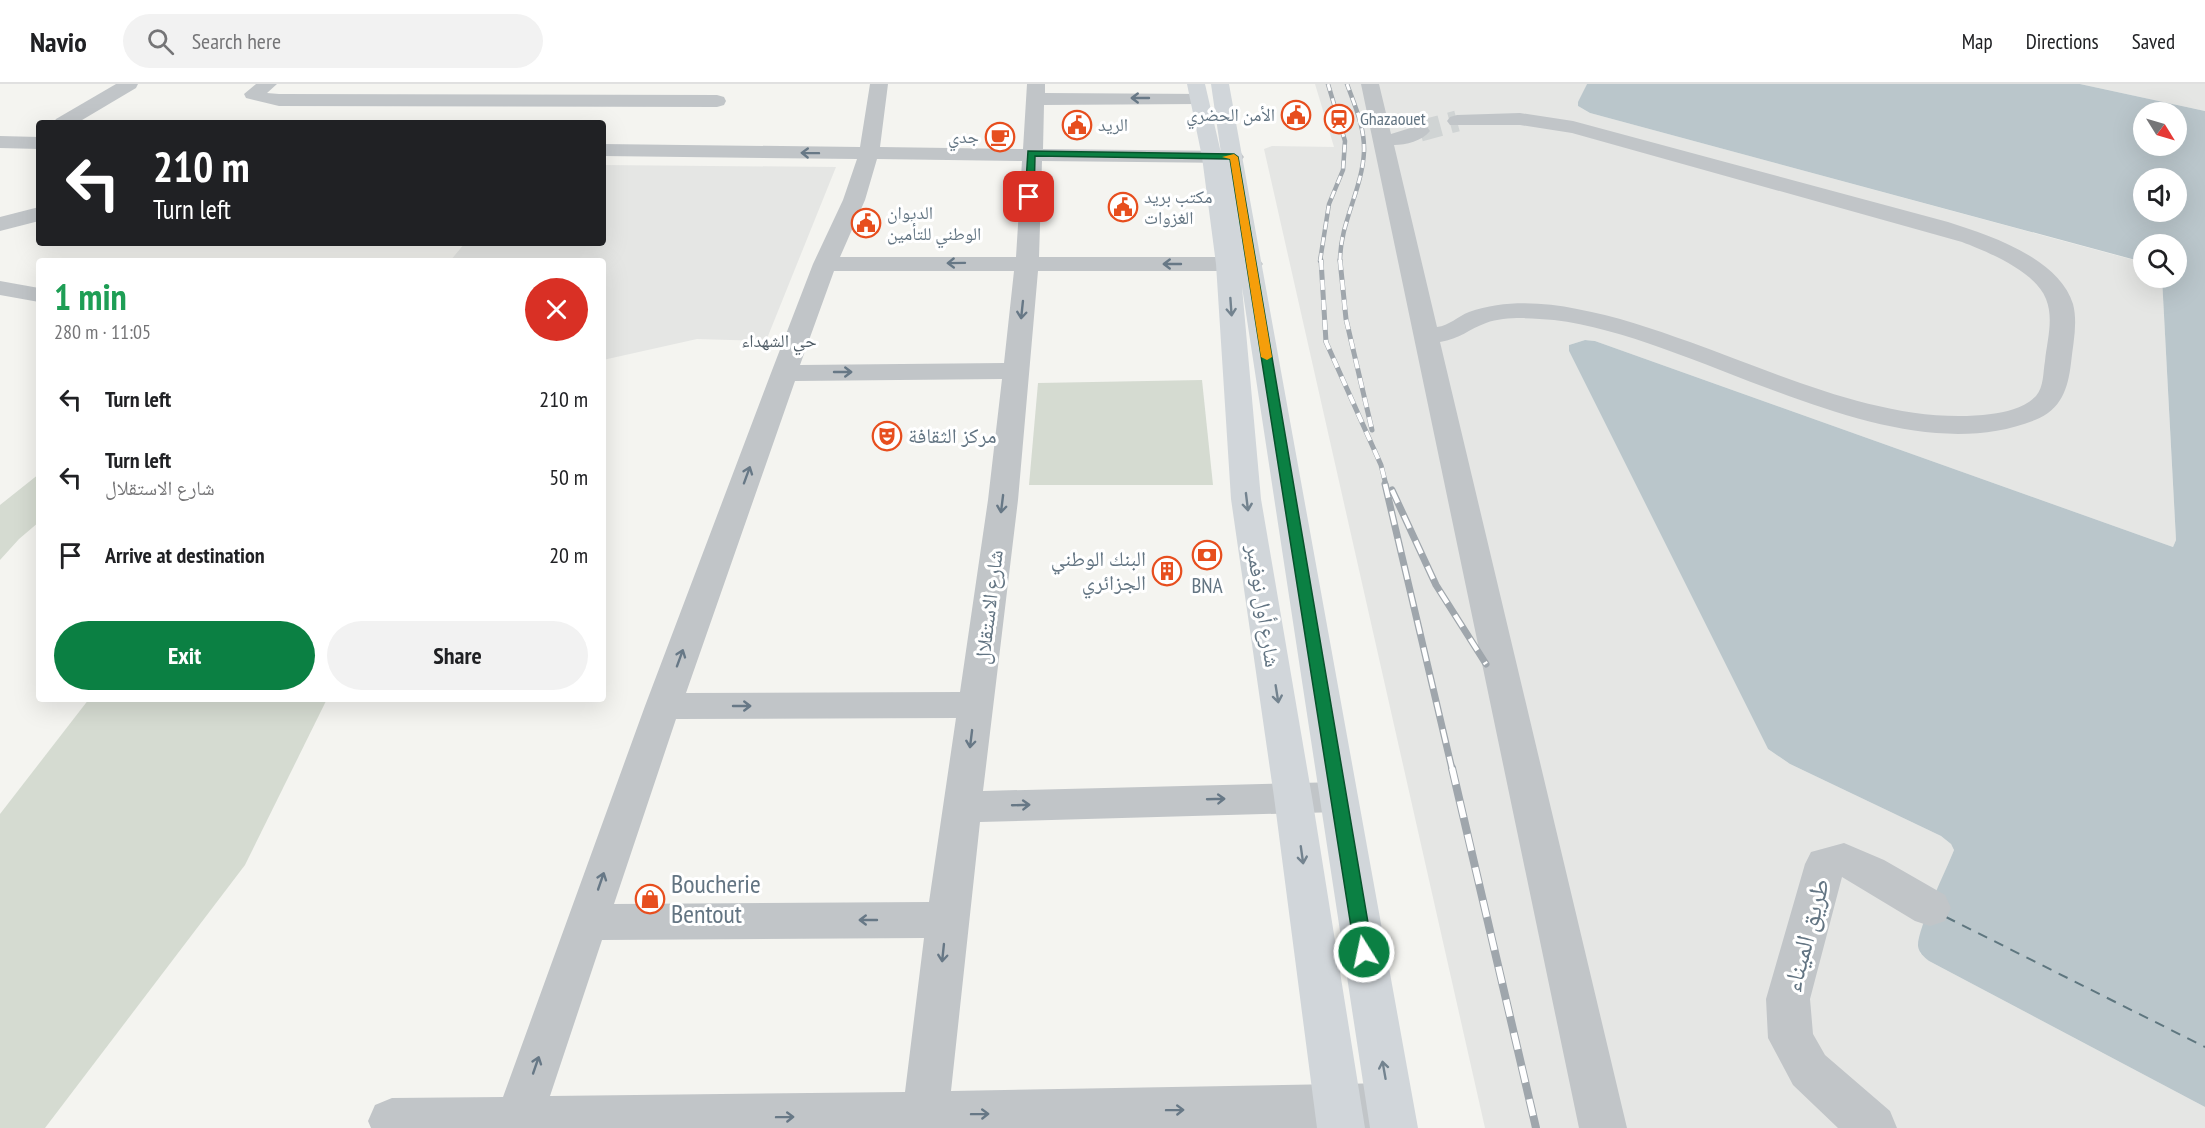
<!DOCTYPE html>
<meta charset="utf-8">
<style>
body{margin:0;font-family:"PT Sans Narrow","Noto Naskh Arabic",sans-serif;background:#f2f2f2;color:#202124;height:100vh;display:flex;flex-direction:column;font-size:22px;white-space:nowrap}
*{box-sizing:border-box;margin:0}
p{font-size:20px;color:#757577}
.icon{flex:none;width:33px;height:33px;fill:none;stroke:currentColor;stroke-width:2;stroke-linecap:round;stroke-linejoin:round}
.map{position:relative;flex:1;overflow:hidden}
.sheet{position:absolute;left:36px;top:174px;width:570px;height:444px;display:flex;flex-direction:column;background:#fff;border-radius:6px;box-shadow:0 6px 24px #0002}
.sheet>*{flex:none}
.hud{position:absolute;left:36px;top:36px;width:570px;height:126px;border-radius:6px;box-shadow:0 6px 24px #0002;background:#202124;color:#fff;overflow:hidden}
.needle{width:39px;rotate:127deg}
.fabs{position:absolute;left:2133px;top:18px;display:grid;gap:12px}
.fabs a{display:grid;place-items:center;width:54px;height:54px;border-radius:50%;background:#fff;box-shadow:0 6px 24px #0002;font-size:30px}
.pin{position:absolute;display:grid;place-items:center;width:51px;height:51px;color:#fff;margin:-26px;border-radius:12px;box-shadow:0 3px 9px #0006}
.me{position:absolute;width:66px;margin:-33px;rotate:350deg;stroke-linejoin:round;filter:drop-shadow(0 0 4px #0008)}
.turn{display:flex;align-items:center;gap:21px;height:126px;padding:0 18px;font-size:27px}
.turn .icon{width:78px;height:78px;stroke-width:2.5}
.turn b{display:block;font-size:42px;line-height:51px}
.round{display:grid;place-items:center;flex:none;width:63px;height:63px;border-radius:32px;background:#f2f2f2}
.summary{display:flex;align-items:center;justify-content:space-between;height:102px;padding:0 18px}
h1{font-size:36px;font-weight:800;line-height:45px;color:#1e9e55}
.cta{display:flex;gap:12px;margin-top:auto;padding:12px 18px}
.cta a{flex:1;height:69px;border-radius:36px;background:#0b8043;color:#fff;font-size:24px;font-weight:800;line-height:69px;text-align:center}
.cta a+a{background:#f2f2f2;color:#202124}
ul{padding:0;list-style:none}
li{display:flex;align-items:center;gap:18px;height:78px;padding:0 18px}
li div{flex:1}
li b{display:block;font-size:22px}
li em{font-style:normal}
header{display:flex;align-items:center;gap:36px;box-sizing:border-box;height:84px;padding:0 30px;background:#fff;border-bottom:2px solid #e0e0e0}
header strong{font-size:28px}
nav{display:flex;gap:33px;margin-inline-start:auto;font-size:21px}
.search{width:420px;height:54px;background:#f2f2f2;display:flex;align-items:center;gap:15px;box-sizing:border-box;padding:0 21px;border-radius:33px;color:#757577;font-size:22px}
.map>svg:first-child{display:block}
</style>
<header>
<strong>Navio</strong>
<div class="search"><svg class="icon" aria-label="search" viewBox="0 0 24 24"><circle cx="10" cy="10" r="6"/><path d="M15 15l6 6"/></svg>Search here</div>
<nav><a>Map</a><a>Directions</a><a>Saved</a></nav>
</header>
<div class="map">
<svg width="2205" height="1044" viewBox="0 0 2205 1044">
<rect width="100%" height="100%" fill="#f4f4f0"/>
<g fill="#e5e6e4">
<polygon points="1315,0 1587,0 1578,22 1590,29 2134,176 2143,178 2144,194 2162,194 2176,456 2173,463 1595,257 1585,256 1569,261 1569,267 1768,665 1790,680 1941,752 1951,760 1954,766 1930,824 1920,869 1929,877 2205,1023 2205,1044 1485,1044 1264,65 1272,62 1334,63"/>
<polygon points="2080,0 2205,0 2205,27"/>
<polygon points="603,81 836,83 766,257 697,255 603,276 603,177 450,177 465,159 603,159"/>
</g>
<g fill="#d5dbd1">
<polygon points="1202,296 1213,401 1029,401 1038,299"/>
<polygon points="39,390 39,438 19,455 0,476 0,421"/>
<polygon points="89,615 327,615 245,781 45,1044 0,1044 0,730"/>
</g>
<path fill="#bac6cb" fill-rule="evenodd" d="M1587 0H2080L2205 27V1023L1929 877C1924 873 1919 869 1918 862 1917 846 1947 784 1954 766L1951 760 1941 752 1790 680 1768 665 1569 267V261L1585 256 1595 257 2173 463 2176 456 2162 194H2176V160H2144L2143 178 1590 29 1578 22V18ZM2144 28H2176V62H2144ZM2144 94H2176V128H2144Z"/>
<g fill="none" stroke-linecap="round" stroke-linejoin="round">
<polyline stroke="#5e767f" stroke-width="2" stroke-dasharray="10 8" stroke-linecap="butt" points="1946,833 2205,963"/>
<polyline stroke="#d0d4d4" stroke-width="21" stroke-dasharray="21 10" stroke-linecap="butt" points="1420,47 1457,37"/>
<g fill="#c1c5c8" fill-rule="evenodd">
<polygon points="116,0 138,0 136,4 77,39 53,39 56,35"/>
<polygon points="256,0 277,0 267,9 279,10 717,11 724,13 726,17 724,21 717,23 279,22 246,14 244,10"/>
<path d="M870 0H888L880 63 1023 65 1027 0H1045V9L1205 10 1207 14 1205 18 1198 20 1044 21 1043 65 1234 67 1241 69 1244 73 1241 77 1234 79 1042 77 1039 173H1251L1259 175 1263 180 1259 185 1251 187H1038L1018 416 983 707 1338 698 1352 702 1357 713 1352 724 1338 728 980 738 951 1007 1390 999 1407 1006 1413 1022 1407 1038 1392 1044H371L368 1037 375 1021 392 1014 503 1013 645 622 771 289 813 180 843 116 857 75 603 72V60L860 63ZM877 75 1022 77 1016 173H840L865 116ZM834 187H1014L1004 279 800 281ZM1002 295 988 416 960 608 686 609 795 297ZM956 634 929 818 614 820 676 635ZM924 854 905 1008 550 1012 602 856Z"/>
<path d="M1361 0H1379L1391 50 1420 41 1427 43 1430 47C1422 57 1406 61 1394 61L1437 243C1449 242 1458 232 1469 228 1504 216 1542 218 1577 225 1616 232 1653 245 1690 258 1782 291 1892 343 1991 330 2006 328 2024 324 2036 312 2044 303 2043 288 2045 277 2047 257 2054 235 2046 215 2035 187 1988 168 1962 158L1572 49 1520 41H1450L1447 37 1450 33 1457 31 1520 29 1573 37 1948 138C1989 151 2059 174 2073 220 2078 239 2073 260 2071 279 2068 305 2061 326 2035 336 1890 394 1699 253 1554 236 1533 234 1506 232 1486 239 1469 245 1460 255 1440 258L1627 1044H1579Z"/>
<polygon points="0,52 39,53 39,65 0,64"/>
<polygon points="39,123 39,137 0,147 0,133"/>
<polygon points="0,197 39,204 39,218 0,211"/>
<polygon points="1844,759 1884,776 1945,811 1951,824 1945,837 1930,842 1915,837 1842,793 1810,915 1813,950 1825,971 1890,1027 1897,1044 1838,1044 1793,1001 1768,954 1766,915 1805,780 1811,768"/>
</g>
<polygon fill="#d1d6da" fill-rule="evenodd" points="1187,0 1205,0 1221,69 1211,0 1229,0 1418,1044 1370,1044 1242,203 1261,415 1312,713 1365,1044 1317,1044 1274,713 1231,415 1216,180 1202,73"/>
<g stroke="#9fa6ac" stroke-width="4.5">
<g id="rail-far3">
<polyline points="1320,177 1329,120 1343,86 1345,57 1328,0"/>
<path d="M1340 177C1340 139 1362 106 1364 68 1365 44 1355 22 1347 0"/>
</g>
</g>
<g stroke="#9fa6ac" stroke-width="5">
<g id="rail-far2">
<polyline points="1321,176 1326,258 1381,381 1386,401"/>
<polyline points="1340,176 1346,235 1372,346"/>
</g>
</g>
<g stroke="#9fa6ac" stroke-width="7">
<g id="rail-far1">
<polyline points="1385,400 1452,685"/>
<polyline points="1392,406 1436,501 1486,580"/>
</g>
</g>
<g stroke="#9fa6ac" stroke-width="8">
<polyline id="rail" points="1452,684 1536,1044"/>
</g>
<use href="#rail-far3" stroke="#fff" stroke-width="3" stroke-dasharray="8" stroke-linecap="butt"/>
<use href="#rail-far2" stroke="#fff" stroke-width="4" stroke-dasharray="10" stroke-linecap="butt"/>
<use href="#rail-far1" stroke="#fff" stroke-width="4.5" stroke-dasharray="14" stroke-linecap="butt"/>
<use href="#rail" stroke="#fff" stroke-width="6" stroke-dasharray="17" stroke-linecap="butt"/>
</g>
<defs><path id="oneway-shaft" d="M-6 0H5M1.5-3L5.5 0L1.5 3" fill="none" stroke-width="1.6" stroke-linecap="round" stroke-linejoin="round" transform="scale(1.5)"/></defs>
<g stroke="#677886">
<use href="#oneway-shaft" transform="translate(1140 14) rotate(180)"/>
<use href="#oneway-shaft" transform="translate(810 69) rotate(-179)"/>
<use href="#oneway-shaft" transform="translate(956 179) rotate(179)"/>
<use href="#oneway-shaft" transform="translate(1172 180) rotate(-180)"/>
<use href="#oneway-shaft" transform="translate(1022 226) rotate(96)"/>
<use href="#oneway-shaft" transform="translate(843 288)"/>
<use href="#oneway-shaft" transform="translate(747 391) rotate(-70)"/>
<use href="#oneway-shaft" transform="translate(1002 420) rotate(97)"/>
<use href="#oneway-shaft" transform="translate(680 574) rotate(-70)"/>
<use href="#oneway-shaft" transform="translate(742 622)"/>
<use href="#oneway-shaft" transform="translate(971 655) rotate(97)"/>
<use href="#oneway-shaft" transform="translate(1216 715) rotate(-2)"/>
<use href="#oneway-shaft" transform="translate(1021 721) rotate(-2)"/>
<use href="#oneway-shaft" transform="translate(601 797) rotate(-71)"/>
<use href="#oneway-shaft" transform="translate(868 836) rotate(180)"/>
<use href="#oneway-shaft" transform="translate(943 869) rotate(96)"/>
<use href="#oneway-shaft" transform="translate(536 981) rotate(-71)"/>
<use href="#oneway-shaft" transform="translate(1175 1026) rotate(-1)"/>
<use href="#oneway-shaft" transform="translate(980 1030) rotate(-1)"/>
<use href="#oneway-shaft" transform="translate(785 1033) rotate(-1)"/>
</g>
<g stroke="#73838f">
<use href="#oneway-shaft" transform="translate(1231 223) rotate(86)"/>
<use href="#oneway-shaft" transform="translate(1247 418) rotate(83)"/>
<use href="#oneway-shaft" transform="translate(1277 610) rotate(81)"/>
<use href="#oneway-shaft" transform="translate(1302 771) rotate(82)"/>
<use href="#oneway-shaft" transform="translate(1384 986) rotate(-100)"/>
</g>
<polygon fill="#0b8043" stroke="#07532c" stroke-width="1.5" points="1028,67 1234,70 1238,73 1373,868 1370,873 1364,876 1358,873 1355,868 1230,75 1035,72 1034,113 1029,116 1025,113"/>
<polygon fill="#f59e0b" points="1234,70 1238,73 1272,273 1267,276 1261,273 1230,75 1222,73"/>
<defs>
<g id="civic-ring" transform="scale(1.5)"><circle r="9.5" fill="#fff" stroke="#e74e1e" stroke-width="1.5"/><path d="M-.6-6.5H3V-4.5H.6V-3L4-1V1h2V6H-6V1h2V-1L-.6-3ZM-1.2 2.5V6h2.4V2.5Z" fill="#e74e1e"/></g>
<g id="station-ring" transform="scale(1.5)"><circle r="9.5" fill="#fff" stroke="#e74e1e" stroke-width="1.5"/><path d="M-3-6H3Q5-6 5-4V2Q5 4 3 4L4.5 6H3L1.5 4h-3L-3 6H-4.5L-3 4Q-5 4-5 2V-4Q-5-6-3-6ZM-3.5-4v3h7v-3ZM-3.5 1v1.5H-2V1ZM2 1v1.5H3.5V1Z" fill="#e74e1e"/></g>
<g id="cafe-ring" transform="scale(1.5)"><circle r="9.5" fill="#fff" stroke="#e74e1e" stroke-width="1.5"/><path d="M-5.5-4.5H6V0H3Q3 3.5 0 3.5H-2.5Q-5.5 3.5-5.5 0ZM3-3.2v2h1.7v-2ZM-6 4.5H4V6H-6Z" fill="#e74e1e"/></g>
<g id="theatre-ring" transform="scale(1.5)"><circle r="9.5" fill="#fff" stroke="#e74e1e" stroke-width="1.5"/><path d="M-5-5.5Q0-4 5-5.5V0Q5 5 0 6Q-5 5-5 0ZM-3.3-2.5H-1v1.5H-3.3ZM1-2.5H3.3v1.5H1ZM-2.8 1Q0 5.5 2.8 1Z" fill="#e74e1e"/></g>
<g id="bank-ring" transform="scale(1.5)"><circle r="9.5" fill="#fff" stroke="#e74e1e" stroke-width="1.5"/><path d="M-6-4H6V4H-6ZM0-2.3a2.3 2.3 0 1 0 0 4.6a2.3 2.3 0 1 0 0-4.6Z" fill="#e74e1e"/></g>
<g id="building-ring" transform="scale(1.5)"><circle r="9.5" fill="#fff" stroke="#e74e1e" stroke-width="1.5"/><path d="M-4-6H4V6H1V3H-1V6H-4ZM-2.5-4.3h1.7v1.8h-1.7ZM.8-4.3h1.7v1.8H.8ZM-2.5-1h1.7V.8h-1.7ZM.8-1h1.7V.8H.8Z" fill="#e74e1e"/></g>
<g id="shop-ring" transform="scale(1.5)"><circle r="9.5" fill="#fff" stroke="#e74e1e" stroke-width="1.5"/><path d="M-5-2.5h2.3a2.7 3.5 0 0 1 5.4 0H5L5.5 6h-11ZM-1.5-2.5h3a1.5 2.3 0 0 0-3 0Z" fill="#e74e1e"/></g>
</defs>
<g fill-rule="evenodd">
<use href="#civic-ring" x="1296" y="31"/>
<use href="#station-ring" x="1339" y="35"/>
<use href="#civic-ring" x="1077" y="41"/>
<use href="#cafe-ring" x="1000" y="53"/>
<use href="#civic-ring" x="1123" y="123"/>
<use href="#civic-ring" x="866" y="139"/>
<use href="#theatre-ring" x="887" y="352"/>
<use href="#bank-ring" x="1207" y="471"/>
<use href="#building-ring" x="1167" y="487"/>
<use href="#shop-ring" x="650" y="815"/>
</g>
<g text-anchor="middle" stroke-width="6" stroke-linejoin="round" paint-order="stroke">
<g font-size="18" fill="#627482" stroke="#fff" text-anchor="start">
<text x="1275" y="37" text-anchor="end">الأمن الحضري</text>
<text x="1360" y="41">Ghazaouet</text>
<text x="1098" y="47">الريد</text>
<text x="979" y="59" text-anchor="end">جدي</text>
<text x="1144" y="119">مكتب بريد<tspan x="1144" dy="21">الغزوات</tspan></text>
<text x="887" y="135">الديوان<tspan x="887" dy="21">الوطني للتأمين</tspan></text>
</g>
<g font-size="18" fill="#505d67" stroke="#fff">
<text x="779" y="263">حي الشهداء</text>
</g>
<g font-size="21" fill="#627482" stroke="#fff" text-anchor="start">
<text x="908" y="359">مركز الثقافة</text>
<text x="1146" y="482" text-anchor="end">البنك الوطني<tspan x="1146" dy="24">الجزائري</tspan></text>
<text x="1207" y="509" text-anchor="middle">BNA</text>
</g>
<g font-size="21" fill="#627482" stroke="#fff">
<text transform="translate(1263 522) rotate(81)" y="7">شارع أول نوفمبر</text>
<text transform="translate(989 523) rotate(-83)" y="7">شارع الاستقلال</text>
</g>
<g font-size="26" fill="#627482" stroke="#fff" text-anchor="start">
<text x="671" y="809">Boucherie<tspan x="671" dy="30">Bentout</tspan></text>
</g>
<g font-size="26" fill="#627482" stroke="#fff">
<text transform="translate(1806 851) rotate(-75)" y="9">طريق الميناء</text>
</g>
</g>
</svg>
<div class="fabs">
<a><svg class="needle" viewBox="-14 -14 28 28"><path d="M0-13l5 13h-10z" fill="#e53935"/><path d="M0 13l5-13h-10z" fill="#757577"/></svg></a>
<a><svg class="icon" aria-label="sound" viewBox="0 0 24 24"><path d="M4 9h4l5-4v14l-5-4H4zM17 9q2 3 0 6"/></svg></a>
<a><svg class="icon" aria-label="search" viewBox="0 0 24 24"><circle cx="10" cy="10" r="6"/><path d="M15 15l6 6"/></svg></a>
</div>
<div class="pin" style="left:1029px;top:113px;background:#d93025"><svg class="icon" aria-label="arrive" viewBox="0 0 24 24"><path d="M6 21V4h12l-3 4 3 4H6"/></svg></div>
<svg class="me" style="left:1364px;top:868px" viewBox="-20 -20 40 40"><circle r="17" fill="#0b8043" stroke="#fff" stroke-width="3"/><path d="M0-11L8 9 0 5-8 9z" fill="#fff"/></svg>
<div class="hud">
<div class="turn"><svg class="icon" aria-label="left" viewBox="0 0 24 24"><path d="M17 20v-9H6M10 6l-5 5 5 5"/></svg><div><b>210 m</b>Turn left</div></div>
</div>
<section class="sheet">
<div class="summary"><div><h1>1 min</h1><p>280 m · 11:05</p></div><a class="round" style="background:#d93025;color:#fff"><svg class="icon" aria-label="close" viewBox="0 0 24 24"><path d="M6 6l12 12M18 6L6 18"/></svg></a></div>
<ul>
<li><svg class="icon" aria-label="left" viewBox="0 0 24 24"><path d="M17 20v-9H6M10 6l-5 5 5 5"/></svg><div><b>Turn left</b></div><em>210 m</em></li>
<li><svg class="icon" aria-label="left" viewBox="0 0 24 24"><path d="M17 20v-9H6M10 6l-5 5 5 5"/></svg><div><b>Turn left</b><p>شارع الاستقلال</p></div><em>50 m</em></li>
<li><svg class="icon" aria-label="arrive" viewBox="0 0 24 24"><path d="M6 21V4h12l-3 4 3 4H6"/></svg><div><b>Arrive at destination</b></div><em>20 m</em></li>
</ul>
<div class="cta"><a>Exit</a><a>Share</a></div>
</section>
</div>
